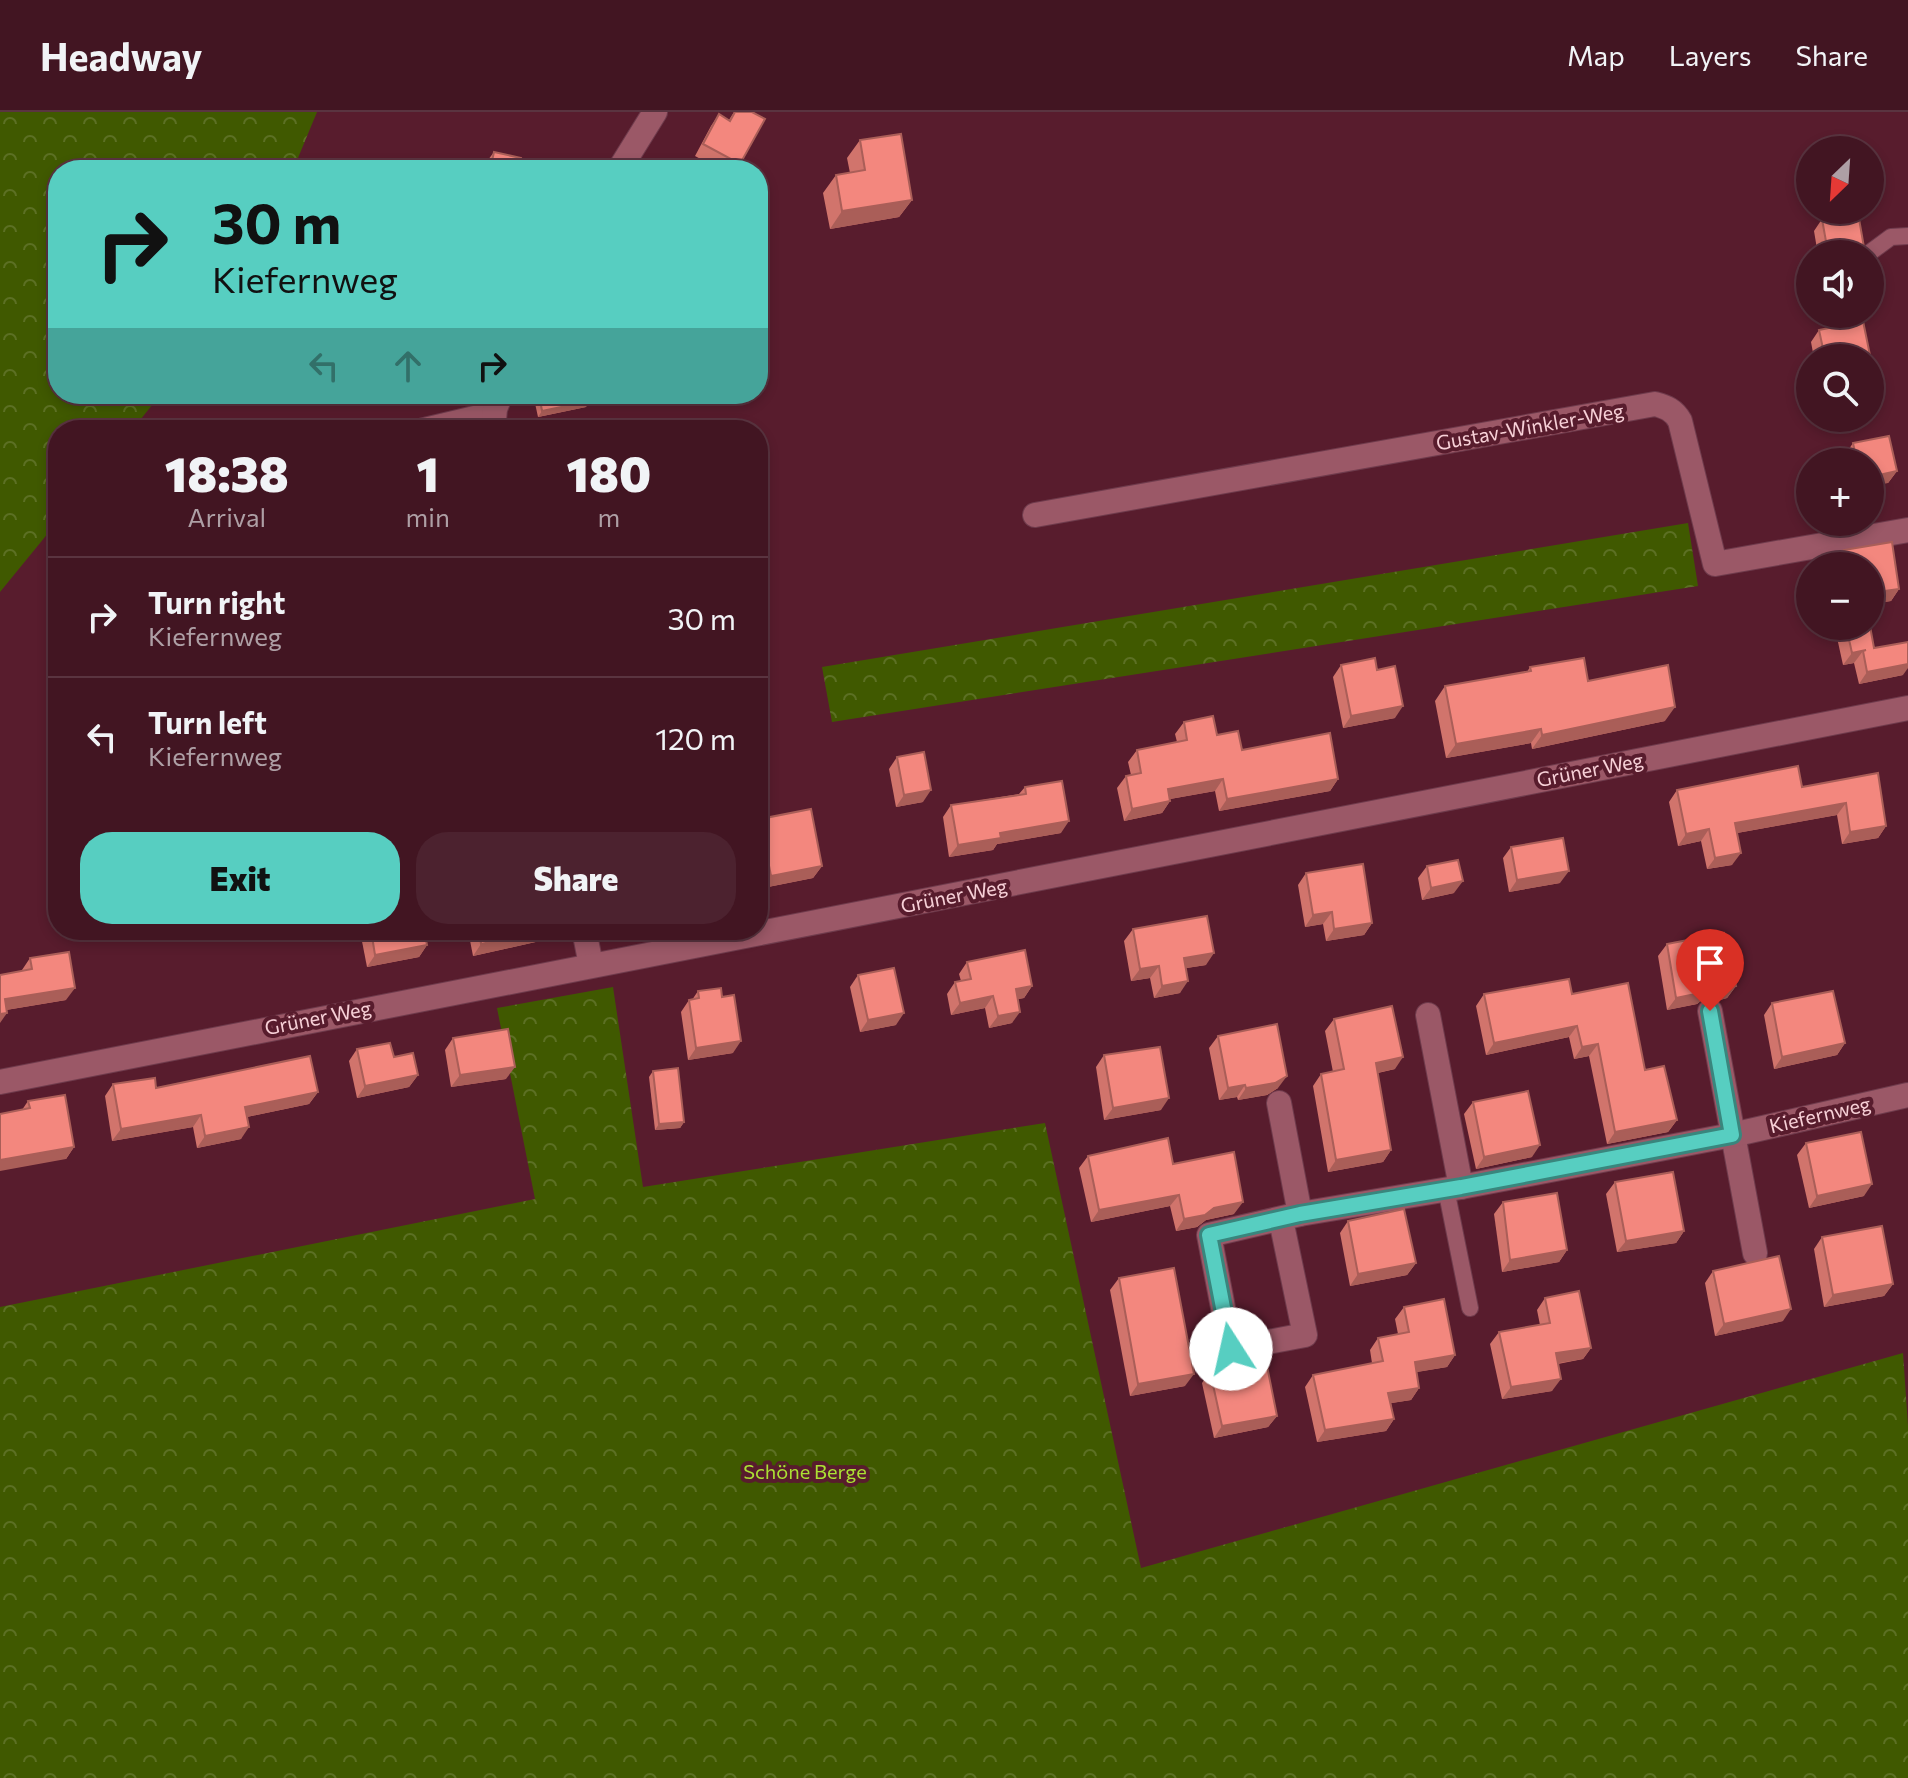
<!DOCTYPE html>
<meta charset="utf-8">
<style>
body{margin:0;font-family:Commissioner,sans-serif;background:#4c222f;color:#f1f3f6;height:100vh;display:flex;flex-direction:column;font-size:30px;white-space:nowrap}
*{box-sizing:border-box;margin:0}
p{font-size:26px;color:#ae9fa5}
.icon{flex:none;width:44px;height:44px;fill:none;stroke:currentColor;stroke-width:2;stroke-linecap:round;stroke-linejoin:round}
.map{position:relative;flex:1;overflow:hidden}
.sheet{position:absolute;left:48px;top:308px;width:720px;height:520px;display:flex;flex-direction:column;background:#421522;border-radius:32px;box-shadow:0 4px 12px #0003,0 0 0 2px #5a3440}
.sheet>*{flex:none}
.top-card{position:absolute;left:48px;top:48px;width:720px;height:244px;border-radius:32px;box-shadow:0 4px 12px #0003,0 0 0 2px #5a3440;background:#57cec1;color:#111;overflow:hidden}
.needle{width:52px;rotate:205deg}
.tools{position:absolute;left:1796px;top:24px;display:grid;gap:16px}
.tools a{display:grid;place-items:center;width:88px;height:88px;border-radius:50%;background:#421522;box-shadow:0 4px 12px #0003,0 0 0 2px #5a3440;font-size:40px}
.pin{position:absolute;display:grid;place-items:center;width:68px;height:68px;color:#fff;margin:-82px -34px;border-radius:50% 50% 50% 0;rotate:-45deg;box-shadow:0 0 8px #0007}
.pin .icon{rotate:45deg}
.me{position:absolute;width:88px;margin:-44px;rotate:350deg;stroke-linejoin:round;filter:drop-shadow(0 0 6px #0008)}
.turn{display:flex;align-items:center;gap:28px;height:168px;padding:0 32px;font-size:36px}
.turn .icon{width:104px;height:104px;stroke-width:2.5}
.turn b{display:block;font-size:56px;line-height:68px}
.lanes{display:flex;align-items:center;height:76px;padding:0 32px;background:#0003;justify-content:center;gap:40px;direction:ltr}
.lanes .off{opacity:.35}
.eta{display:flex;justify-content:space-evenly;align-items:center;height:136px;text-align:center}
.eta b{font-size:48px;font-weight:800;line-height:56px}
.cta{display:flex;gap:16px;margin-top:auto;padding:16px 32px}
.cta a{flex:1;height:92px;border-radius:32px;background:#57cec1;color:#111;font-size:32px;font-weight:800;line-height:92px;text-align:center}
.cta a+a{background:#4c222f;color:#f1f3f6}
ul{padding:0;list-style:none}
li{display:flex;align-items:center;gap:24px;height:120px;padding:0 32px;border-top:2px solid #5a3440}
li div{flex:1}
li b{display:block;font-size:30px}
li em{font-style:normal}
header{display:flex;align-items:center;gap:48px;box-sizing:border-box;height:112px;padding:0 40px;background:#421522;border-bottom:2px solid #5a3440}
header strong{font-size:38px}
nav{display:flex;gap:44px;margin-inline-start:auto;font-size:28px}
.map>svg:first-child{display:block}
</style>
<header>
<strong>Headway</strong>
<nav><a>Map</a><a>Layers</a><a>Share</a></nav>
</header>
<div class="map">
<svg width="1908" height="1666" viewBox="0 0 1908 1666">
<defs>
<pattern id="forest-crowns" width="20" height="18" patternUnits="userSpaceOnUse" patternTransform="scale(2)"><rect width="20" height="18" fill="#405900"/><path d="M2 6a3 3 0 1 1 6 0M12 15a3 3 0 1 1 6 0" fill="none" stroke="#5c7024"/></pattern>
</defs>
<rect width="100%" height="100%" fill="#581c2d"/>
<g fill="url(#forest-crowns)">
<polygon points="0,0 317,0 293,58 58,58 58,282 161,282 132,318 58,318 58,409 0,480"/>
<polygon points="1688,411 1698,474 832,610 822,555"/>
<polygon points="613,875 643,1075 1045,1011 1141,1456 1903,1241 1908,1314 1908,1666 0,1666 0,1195 535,1087 497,896"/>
</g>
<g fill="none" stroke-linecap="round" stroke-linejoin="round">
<g stroke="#6f3b4c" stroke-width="18">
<g id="lane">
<polyline points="1868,142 1891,125 1908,124"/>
<polyline points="407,318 495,297"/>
<polyline points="1446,1077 1470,1196"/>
</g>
</g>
<g stroke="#6f3b4c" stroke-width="26">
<g id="street">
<polyline points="619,58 655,0"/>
<polyline points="493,318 495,297 501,282"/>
<path d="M1035 403 1655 292C1666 295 1674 298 1680 309L1715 452 1908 418"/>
<polyline points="584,818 591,853"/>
<polyline points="1710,899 1755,1141"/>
<polyline points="1428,903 1461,1075"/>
<polyline points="0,970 1908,596"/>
<polyline points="1279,991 1300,1102"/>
<polyline points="1281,1108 1305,1223 1231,1237 1209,1123 1300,1102 1461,1075 1732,1023 1908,983"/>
</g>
</g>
<use href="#lane" stroke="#9b5867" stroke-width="16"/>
<use href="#street" stroke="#9b5867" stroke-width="24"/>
</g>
<g fill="#d1746c">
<polygon points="734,0 752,0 740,52 736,58 721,58 695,44 711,14 719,2 729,8"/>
<polygon points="860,28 912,88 899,105 830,117 823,81 836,63 850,61 847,46"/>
<polygon points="494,40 519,58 484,58 485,52"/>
<polygon points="1822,107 1865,142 1810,142 1810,183 1809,183 1803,150 1811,138 1817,137 1814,119"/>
<polygon points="1863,209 1872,253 1870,256 1870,246 1814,246 1811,230 1819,218"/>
<polygon points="533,282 589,282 586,295 538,305"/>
<polygon points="1853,331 1897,359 1888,371 1870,350 1846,350 1845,343"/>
<polygon points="1892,430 1899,477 1891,489 1870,492 1870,454 1837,454 1836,450 1844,438"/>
<polygon points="1841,514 1870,514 1874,536 1903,563 1859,572 1854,551 1843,553 1836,521"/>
<polygon points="1341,553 1377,558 1395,606 1343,616 1333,565"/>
<polygon points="1530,555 1588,569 1665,609 1532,637 1531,631 1446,646 1435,589 1445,574 1527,560"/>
<polygon points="1184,610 1217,623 1242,638 1338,667 1330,679 1219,699 1215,679 1170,687 1170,689 1162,701 1124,709 1117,676 1126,664 1131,663 1128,650 1137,638 1177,630 1175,622"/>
<polygon points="897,645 923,690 896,695 889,657"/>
<polygon points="1878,661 1886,714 1878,726 1842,732 1837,703 1737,721 1732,753 1707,757 1701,729 1678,734 1669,690 1677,678 1802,675"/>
<polygon points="1025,675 1061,721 997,732 993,738 949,745 943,705 951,693 1019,682"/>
<polygon points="760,707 822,754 813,766 763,776 758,751 758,710"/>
<polygon points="1511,735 1560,771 1509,780 1503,746"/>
<polygon points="1427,754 1454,781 1422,788 1418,766"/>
<polygon points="1306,761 1372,811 1364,823 1326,829 1323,812 1305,815 1298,773"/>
<polygon points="1133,817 1206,853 1186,856 1180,881 1154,886 1150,866 1131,869 1124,829"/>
<polygon points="361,818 424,818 427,833 419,845 367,855 360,819"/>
<polygon points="468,818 548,818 540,829 473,844"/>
<polygon points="1667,832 1736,874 1727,886 1720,888 1707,884 1697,892 1667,898 1658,844"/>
<polygon points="30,846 66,888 6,898 0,911 22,858"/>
<polygon points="967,850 1032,874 1024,886 1018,887 1012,911 989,916 985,896 951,903 947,882 955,870 961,869 959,862"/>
<polygon points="858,863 896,913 860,920 850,875"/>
<polygon points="698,879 733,941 688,948 681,900 689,888 692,888"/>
<polygon points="1484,882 1572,882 1645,958 1677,1008 1668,1020 1607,1032 1589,944 1574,947 1569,925 1486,943 1476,894"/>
<polygon points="1772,891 1845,931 1837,943 1774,957 1764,903"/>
<polygon points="1334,907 1395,957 1378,961 1391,1038 1383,1050 1328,1060 1313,974 1321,962 1333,960 1325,919"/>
<polygon points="1218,924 1278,976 1267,983 1238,988 1237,985 1219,988 1209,936"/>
<polygon points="453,926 506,967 451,975 445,938"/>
<polygon points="357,937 394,945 418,963 409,975 357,986 349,949"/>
<polygon points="1104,943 1161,998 1104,1008 1096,955"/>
<polygon points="653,959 684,1010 680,1016 655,1018 649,965"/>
<polygon points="113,972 156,976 318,980 309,992 247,1005 241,1027 197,1036 193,1015 112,1029 105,984"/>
<polygon points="28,989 74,1035 66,1047 22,998"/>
<polygon points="1473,990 1532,1045 1476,1057 1464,1002"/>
<polygon points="1806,1031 1864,1084 1809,1096 1797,1043"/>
<polygon points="1088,1044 1173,1052 1234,1102 1206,1108 1197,1115 1176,1119 1170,1094 1091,1110 1079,1056"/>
<polygon points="1615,1070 1684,1119 1676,1131 1617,1140 1606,1082"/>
<polygon points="1503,1090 1567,1138 1559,1150 1502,1160 1494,1102"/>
<polygon points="1348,1109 1416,1151 1407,1163 1350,1174 1340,1121"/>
<polygon points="1822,1125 1893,1172 1884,1184 1824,1195 1814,1137"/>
<polygon points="1713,1159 1783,1209 1715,1224 1705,1171"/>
<polygon points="1119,1166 1185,1274 1130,1284 1110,1178"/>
<polygon points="1545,1186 1591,1236 1583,1247 1558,1252 1552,1279 1502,1287 1490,1232 1499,1220 1540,1213 1537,1198"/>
<polygon points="1404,1195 1455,1243 1447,1255 1416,1260 1419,1276 1411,1288 1391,1291 1394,1307 1386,1319 1317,1330 1305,1275 1313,1263 1372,1251 1370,1238 1378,1226 1398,1222 1395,1207"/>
<polygon points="1210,1259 1277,1304 1268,1315 1214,1326 1202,1271"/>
</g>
<g fill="#aa5e58">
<polygon points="912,88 899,105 830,117 842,99"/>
<polygon points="590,289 586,295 538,305 542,299"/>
<polygon points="1897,359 1888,371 1870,375 1870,365"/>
<polygon points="1899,477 1891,489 1870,492 1870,481"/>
<polygon points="1863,539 1854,551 1843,553 1852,541"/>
<polygon points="1908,552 1908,556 1903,563 1859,572 1867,560"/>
<polygon points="1403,594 1395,606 1343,616 1351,604"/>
<polygon points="1675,595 1665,609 1532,637 1542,623"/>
<polygon points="1541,617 1531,631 1446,646 1456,632"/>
<polygon points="1223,667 1215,679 1159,689 1168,677"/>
<polygon points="1338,667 1330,679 1219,699 1227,687"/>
<polygon points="931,678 923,690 896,695 904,683"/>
<polygon points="1170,689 1162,701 1124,709 1132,697"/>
<polygon points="1846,691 1837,703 1726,723 1735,711"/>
<polygon points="1069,709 1061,721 997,732 993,738 949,745 958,733 1000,721"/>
<polygon points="1886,714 1878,726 1842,732 1850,720"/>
<polygon points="1709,717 1701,729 1678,734 1686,722"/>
<polygon points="1741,741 1732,753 1707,757 1715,746"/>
<polygon points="822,754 813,766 763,776 771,764"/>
<polygon points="1569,759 1560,771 1509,780 1517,768"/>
<polygon points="1463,769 1454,781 1422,788 1431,776"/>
<polygon points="1332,800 1323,812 1305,815 1313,803"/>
<polygon points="1372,811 1364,823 1326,829 1334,817"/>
<polygon points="277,818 295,818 274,822"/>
<polygon points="548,818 540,829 473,844 481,832"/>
<polygon points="427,833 419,845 367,855 375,843"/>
<polygon points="1214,841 1206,853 1175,858 1184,846"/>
<polygon points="1159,854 1150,866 1131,869 1140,857"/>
<polygon points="1188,869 1180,881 1154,886 1162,874"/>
<polygon points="1715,873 1736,874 1727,886 1720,888 1707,884 1697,892 1667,898 1676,886"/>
<polygon points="1032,874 1024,886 1008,889 1016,877"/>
<polygon points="75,876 66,888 0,899 5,887"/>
<polygon points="993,884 985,896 951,903 960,891"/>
<polygon points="1020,900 1012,911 989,916 998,904"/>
<polygon points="7,901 0,911 0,902"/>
<polygon points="904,901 896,913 860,920 868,908"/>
<polygon points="1577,914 1569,925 1486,943 1494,931"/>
<polygon points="741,929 733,941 688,948 696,936"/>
<polygon points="1845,931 1837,943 1774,957 1782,945"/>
<polygon points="1598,932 1589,944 1574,947 1582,935"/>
<polygon points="1403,945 1395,957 1367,963 1376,951"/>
<polygon points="515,955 506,967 451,975 460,963"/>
<polygon points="418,963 409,975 357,986 365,974"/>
<polygon points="1287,964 1278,976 1267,983 1238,988 1246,976"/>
<polygon points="1245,973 1237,985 1219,988 1228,976"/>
<polygon points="318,980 309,992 237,1007 245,995"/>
<polygon points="1169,986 1161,998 1104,1008 1113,996"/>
<polygon points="201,1003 193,1015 112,1029 121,1017"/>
<polygon points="1677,1008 1668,1020 1607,1032 1615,1020"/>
<polygon points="684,1010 680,1016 655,1018 659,1012"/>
<polygon points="249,1015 241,1027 197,1036 205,1024"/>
<polygon points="1540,1033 1532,1045 1476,1057 1484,1045"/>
<polygon points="74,1035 66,1047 0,1059 0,1048"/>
<polygon points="1391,1038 1383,1050 1328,1060 1336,1048"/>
<polygon points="1872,1072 1864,1084 1809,1096 1817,1084"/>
<polygon points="1179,1083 1170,1094 1091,1110 1099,1098"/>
<polygon points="1243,1090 1234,1102 1206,1108 1197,1115 1176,1119 1184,1107 1214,1096"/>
<polygon points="1684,1119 1676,1131 1617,1140 1626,1129"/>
<polygon points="1567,1138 1559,1150 1502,1160 1510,1148"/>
<polygon points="1416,1151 1407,1163 1350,1174 1358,1162"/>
<polygon points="1893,1172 1884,1184 1824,1195 1833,1183"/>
<polygon points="1791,1197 1783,1209 1715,1224 1724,1212"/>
<polygon points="1591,1236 1583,1247 1548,1253 1556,1241"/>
<polygon points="1455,1243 1447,1255 1406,1262 1415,1250"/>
<polygon points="1194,1262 1185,1274 1130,1284 1138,1272"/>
<polygon points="1561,1267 1552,1279 1502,1287 1511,1275"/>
<polygon points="1419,1276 1411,1288 1380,1293 1388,1281"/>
<polygon points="1277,1304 1268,1315 1214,1326 1222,1314"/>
<polygon points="1394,1307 1386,1319 1317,1330 1325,1318"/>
</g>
<g fill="#f3877e" stroke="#aa5e58" stroke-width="2">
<polygon points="735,0 752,0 765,7 740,52 703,32 719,2 730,9"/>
<polygon points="901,22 912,88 842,99 836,63 865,58 860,28"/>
<polygon points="494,40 521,46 519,58 490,58"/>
<polygon points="1858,101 1865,141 1812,142 1811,138 1827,135 1822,107"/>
<polygon points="1863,209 1872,253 1870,254 1870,246 1825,246 1819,218"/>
<polygon points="539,282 589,282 590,289 542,299"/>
<polygon points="684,309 686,318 635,318"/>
<polygon points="1889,324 1897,359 1870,365 1870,350 1857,350 1853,331"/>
<polygon points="1892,430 1899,477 1870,481 1870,454 1847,454 1844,438"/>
<polygon points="1846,514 1870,514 1874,536 1908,530 1908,552 1867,560 1863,539 1866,538 1852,541"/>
<polygon points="1375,546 1377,558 1395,554 1403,594 1351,604 1341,553"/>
<polygon points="1584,546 1588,569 1668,553 1675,595 1542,623 1541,617 1456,632 1445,574 1531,559 1530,555"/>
<polygon points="1213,604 1217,623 1238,619 1242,638 1330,621 1338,667 1227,687 1223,667 1168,677 1170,689 1132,697 1126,664 1141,661 1137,638 1187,628 1184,610"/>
<polygon points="924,640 931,678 904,683 897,645"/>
<polygon points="1798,654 1802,675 1878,661 1886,714 1850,720 1846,691 1735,711 1741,741 1715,746 1709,717 1686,722 1677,678"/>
<polygon points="1062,669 1069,709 1000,721 1001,726 958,733 951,693 1026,682 1025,675"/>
<polygon points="811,697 822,754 771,764 760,707"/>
<polygon points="1563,726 1569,759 1517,768 1511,735"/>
<polygon points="1458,748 1463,769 1431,776 1427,754"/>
<polygon points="1363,752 1372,811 1334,817 1332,800 1313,803 1306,761"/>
<polygon points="1207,804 1214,841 1184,846 1188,869 1162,874 1159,854 1140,857 1133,817"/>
<polygon points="371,818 424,818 427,833 375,843"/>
<polygon points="479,818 545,818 481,832"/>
<polygon points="1724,821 1736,874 1728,876 1715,873 1705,880 1676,886 1667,832"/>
<polygon points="1025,838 1032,874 1016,877 1020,900 998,904 993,884 960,891 955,870 971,867 967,850"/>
<polygon points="69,840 75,876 5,887 7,901 0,902 0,863 32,857 30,846"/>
<polygon points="894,856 904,901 868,908 858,863"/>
<polygon points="1569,867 1572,882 1628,871 1645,958 1664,954 1677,1008 1615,1020 1598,932 1582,935 1577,914 1494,931 1484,882"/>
<polygon points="721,876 722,885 734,883 741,929 696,936 689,888 699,886 698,879"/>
<polygon points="1833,879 1845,931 1782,945 1772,891"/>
<polygon points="1392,894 1403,945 1376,951 1391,1038 1336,1048 1321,962 1344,957 1334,907"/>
<polygon points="1277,912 1287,964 1275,971 1246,976 1245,973 1228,976 1218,924"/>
<polygon points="508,917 515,955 460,963 453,926"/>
<polygon points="390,931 394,945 413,941 418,963 365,974 357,937"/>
<polygon points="1160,935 1169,986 1113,996 1104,943"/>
<polygon points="310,944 318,980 245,995 249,1015 205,1024 201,1003 121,1017 113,972 155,966 156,976"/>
<polygon points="678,956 684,1010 659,1012 653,959"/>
<polygon points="1528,979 1540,1033 1484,1045 1473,990"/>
<polygon points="65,983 74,1035 0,1048 0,1002 30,996 28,989"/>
<polygon points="1861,1020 1872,1072 1817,1084 1806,1031"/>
<polygon points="1168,1026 1173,1052 1234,1040 1243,1090 1214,1096 1205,1103 1184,1107 1179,1083 1099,1098 1088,1044"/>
<polygon points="1673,1060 1684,1119 1626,1129 1615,1070"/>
<polygon points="1557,1081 1567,1138 1510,1148 1503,1090"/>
<polygon points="1404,1097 1416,1151 1358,1162 1348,1109"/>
<polygon points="1882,1114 1893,1172 1833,1183 1822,1125"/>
<polygon points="1779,1144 1791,1197 1724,1212 1713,1159"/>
<polygon points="1174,1156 1194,1262 1138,1272 1119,1166"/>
<polygon points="1579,1179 1591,1236 1556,1241 1561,1267 1511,1275 1499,1220 1550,1211 1545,1186"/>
<polygon points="1444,1187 1455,1243 1415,1250 1419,1276 1388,1281 1394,1307 1325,1318 1313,1263 1383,1249 1378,1226 1409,1220 1404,1195"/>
<polygon points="1266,1249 1277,1304 1222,1314 1210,1259"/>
</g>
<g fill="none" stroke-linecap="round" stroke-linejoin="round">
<g stroke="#39867d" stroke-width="20">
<polyline id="route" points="1231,1237 1209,1123 1300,1102 1461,1075 1732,1023 1710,899"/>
</g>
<use href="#route" stroke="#57cec1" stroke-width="14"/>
</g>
<g text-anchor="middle" stroke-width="8" stroke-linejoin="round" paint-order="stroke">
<g font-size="20" fill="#f7d0d7" stroke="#581c2d">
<text transform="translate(1530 315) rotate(-10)" y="7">Gustav-Winkler-Weg</text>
<text transform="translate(1590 658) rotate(-11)" y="7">Grüner Weg</text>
<text transform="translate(954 784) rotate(-11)" y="7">Grüner Weg</text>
<text transform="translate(318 906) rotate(-11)" y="7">Grüner Weg</text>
<text transform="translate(1820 1003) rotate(-13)" y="7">Kiefernweg</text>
</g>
<g font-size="20" fill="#abe034" stroke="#581c2d">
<text x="805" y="1367">Schöne Berge</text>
</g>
</g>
</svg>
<div class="tools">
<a><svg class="needle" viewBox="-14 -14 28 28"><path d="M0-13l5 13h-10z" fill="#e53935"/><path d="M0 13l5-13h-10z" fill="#ae9fa5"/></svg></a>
<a><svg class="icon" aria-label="sound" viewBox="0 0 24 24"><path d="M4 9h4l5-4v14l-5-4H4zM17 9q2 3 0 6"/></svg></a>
<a><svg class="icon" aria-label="search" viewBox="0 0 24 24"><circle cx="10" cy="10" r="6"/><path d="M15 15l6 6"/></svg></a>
<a>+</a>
<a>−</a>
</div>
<div class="pin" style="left:1710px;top:899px;background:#d93025"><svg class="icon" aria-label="arrive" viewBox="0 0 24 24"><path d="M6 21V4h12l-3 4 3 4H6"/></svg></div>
<svg class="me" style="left:1231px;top:1237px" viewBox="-20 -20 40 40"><circle r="19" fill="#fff"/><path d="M0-13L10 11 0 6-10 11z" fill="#57cec1"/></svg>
<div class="top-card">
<div class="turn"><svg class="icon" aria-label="right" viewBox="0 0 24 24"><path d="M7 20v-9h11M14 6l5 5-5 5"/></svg><div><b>30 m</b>Kiefernweg</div></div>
<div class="lanes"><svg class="icon off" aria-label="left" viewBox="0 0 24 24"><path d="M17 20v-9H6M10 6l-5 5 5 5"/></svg><svg class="icon off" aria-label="ahead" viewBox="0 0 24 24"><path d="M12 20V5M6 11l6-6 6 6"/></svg><svg class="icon" aria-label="right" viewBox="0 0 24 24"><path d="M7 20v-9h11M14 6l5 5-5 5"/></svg></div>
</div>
<section class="sheet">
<div class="eta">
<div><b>18:38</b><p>Arrival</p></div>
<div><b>1</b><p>min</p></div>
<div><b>180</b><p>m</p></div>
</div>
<ul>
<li><svg class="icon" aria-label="right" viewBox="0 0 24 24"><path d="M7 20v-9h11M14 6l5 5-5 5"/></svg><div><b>Turn right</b><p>Kiefernweg</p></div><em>30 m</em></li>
<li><svg class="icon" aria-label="left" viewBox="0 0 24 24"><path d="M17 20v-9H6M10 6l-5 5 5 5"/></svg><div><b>Turn left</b><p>Kiefernweg</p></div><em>120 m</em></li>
</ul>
<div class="cta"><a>Exit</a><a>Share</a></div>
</section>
</div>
